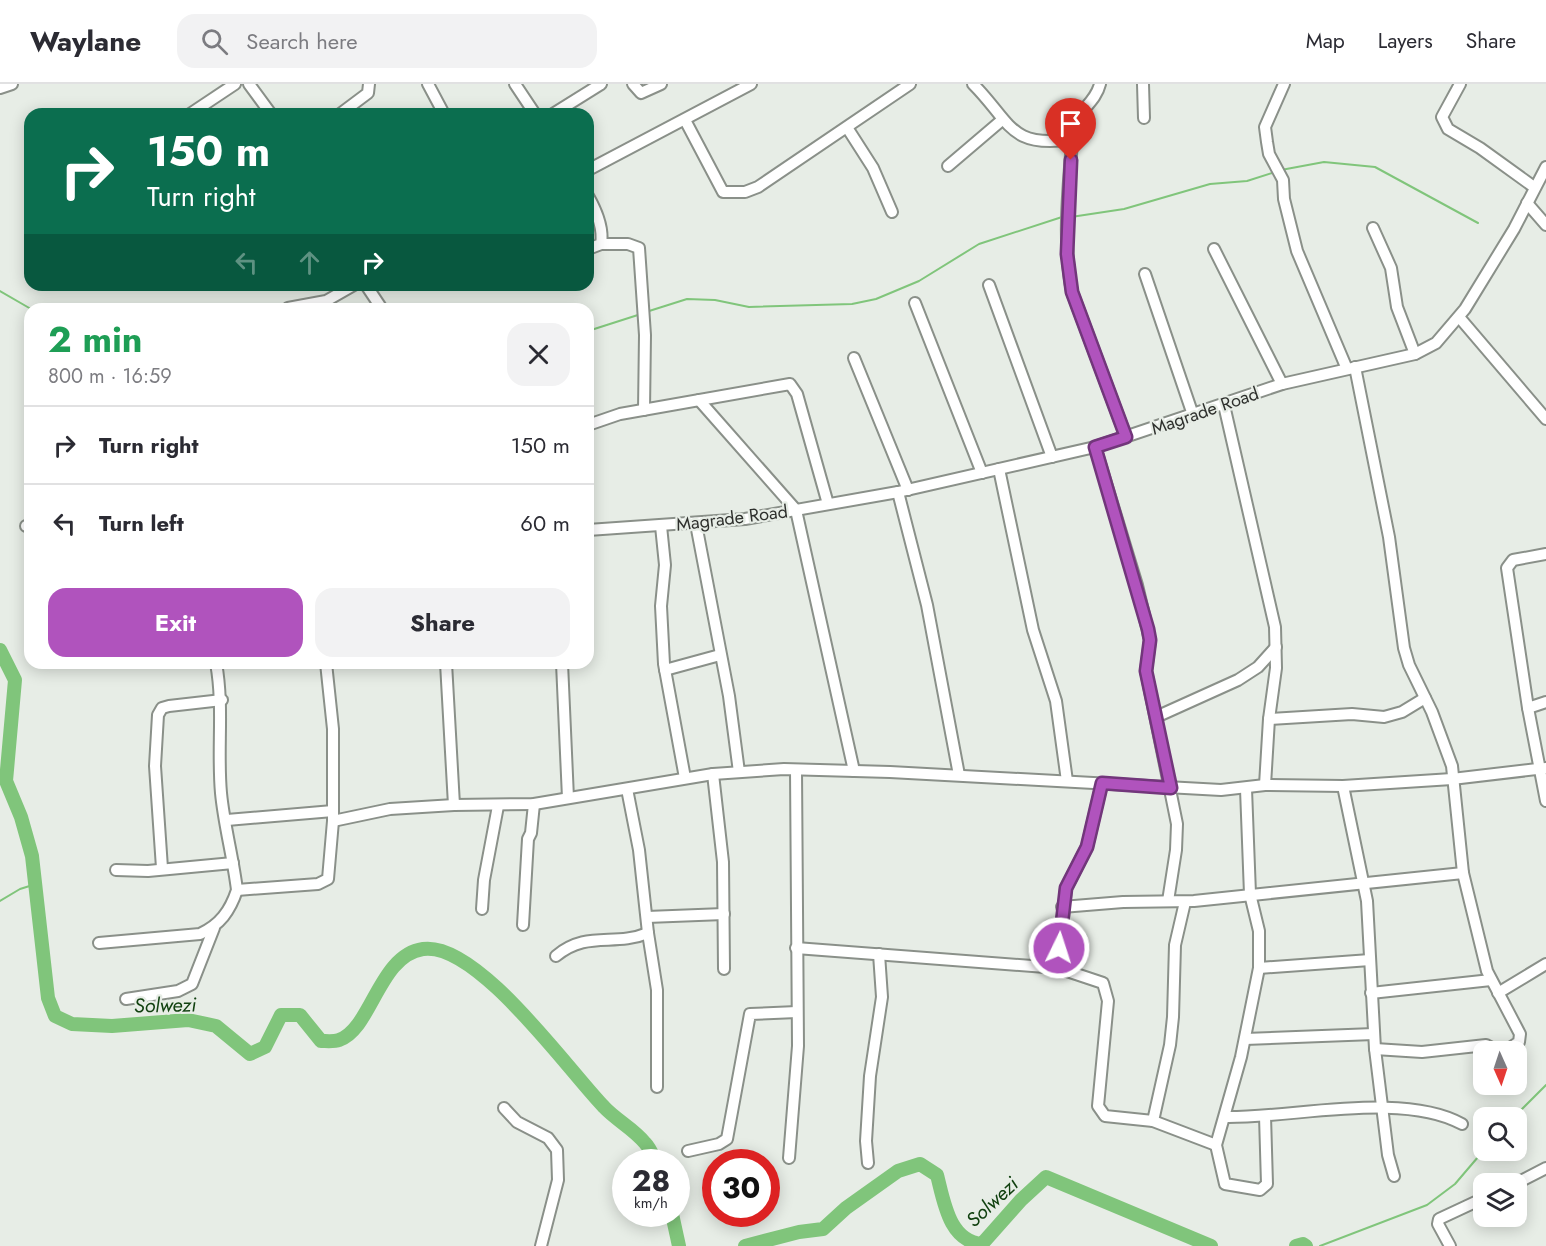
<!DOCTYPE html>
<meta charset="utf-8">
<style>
body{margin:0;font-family:Jost,sans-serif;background:#f2f2f3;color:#2b2b33;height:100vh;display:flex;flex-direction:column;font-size:22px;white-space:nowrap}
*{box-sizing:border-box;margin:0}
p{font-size:20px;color:#7c7c81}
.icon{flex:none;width:33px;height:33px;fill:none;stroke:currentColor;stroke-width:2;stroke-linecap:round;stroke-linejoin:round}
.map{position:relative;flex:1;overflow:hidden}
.sheet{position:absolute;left:24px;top:219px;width:570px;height:366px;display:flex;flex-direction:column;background:#fff;border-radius:18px;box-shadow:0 3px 15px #0003}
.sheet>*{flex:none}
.guide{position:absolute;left:24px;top:24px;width:570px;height:183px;border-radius:18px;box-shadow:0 3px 15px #0003;background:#0b6e4f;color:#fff;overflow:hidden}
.needle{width:39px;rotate:177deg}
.fabs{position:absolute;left:1473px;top:957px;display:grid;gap:12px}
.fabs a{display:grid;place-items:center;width:54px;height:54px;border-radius:12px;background:#fff;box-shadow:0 3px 15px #0003;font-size:30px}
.speed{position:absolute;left:612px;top:1065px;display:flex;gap:12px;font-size:30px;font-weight:700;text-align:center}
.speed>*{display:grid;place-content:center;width:78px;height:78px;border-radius:50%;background:#fff;box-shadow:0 3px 15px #0003;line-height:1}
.speed small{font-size:15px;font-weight:400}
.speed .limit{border:9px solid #d22;background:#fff;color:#111}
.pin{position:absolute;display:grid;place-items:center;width:51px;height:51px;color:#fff;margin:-62px -26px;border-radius:50% 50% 50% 0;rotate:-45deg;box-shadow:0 0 6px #0007}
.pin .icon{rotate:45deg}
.me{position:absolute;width:66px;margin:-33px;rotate:4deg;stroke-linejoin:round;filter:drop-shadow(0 0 4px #0008)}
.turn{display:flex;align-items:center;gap:21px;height:126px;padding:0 24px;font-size:27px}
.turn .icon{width:78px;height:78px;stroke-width:2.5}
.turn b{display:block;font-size:42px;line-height:51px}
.lanes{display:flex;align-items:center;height:57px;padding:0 24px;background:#0003;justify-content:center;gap:30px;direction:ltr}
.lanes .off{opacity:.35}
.round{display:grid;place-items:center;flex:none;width:63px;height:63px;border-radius:18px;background:#f2f2f3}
.summary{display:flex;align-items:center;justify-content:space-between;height:102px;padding:0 24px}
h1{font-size:36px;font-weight:700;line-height:45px;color:#1e9e55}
.primary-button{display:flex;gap:12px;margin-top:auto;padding:12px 24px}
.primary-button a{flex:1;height:69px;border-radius:18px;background:#b053bd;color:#fff;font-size:24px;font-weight:700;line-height:69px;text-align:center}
.primary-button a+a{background:#f2f2f3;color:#2b2b33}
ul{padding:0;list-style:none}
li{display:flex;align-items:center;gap:18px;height:78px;padding:0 24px;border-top:2px solid #e1e1e2}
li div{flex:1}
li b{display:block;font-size:22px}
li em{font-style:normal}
header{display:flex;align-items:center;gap:36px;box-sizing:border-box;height:84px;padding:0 30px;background:#fff;border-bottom:2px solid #e1e1e2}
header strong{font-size:28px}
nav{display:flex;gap:33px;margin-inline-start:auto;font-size:21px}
.search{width:420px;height:54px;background:#f2f2f3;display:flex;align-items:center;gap:15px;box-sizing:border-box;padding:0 21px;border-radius:18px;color:#7c7c81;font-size:22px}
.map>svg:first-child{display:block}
</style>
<header>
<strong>Waylane</strong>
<div class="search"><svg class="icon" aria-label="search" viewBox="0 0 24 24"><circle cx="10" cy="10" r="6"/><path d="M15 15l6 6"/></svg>Search here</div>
<nav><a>Map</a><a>Layers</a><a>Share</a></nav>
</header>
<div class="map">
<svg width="1546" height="1162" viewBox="0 0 1546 1162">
<rect width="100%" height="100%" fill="#e7ede6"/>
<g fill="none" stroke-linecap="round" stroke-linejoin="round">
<g stroke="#80c57b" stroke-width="2">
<polyline points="1281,86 1324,78 1375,83 1478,139"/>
<polyline points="1071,133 1124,125 1210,100 1247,97 1275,88"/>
<polyline points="0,207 31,225"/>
<polyline points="646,228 687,215 715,216 749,223 852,220 876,215 919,197 979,160 1062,133"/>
<polyline points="588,247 641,230"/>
<polyline points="0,817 20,805 36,800"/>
<polyline points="1513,1034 1546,1001"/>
<polyline points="1320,1162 1427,1121 1455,1100 1484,1066"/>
</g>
<g stroke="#80c57b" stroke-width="14">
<path d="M0 566 15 596 6 697 21 733 32 772 48 914 55 932 72 940 112 942 188 936 216 942 250 970 265 963 281 931H300L321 957C326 957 334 958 339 956 371 946 379 871 423 865 477 857 568 986 604 1023 616 1036 634 1045 645 1059 650 1064 653 1072 656 1078"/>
<polyline points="672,1130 679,1162"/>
<path d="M745 1162 799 1148 823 1145 846 1124 898 1087 920 1080 937 1091C944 1118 949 1157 982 1160L1021 1116 1046 1093 1211 1162"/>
<polyline points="1296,1162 1303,1160 1306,1162"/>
</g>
<g stroke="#8a9089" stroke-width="14">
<g id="minor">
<polyline points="249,0 271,30"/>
<polyline points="428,0 444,30"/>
<polyline points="515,0 535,30"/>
<polyline points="633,0 641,9 661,0"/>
<path d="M973 0C1011 38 1009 65 1073 55"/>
<path d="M1100 0C1095 20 1077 26 1073 46 1069 99 1062 155 1072 208L1126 353"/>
<polyline points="1143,0 1144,34"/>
<polyline points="1284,0 1265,43 1267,58 1269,70 1283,96 1284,115 1297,167 1347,285"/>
<polyline points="1460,0 1442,33 1448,45 1480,64 1534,103"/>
<polyline points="0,4 12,0"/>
<polyline points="190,30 235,0"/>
<polyline points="340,30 368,9 369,0"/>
<polyline points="553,30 601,0"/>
<polyline points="685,36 723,108 745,108 758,103 910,0"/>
<polyline points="848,45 873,84 892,128"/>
<polyline points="948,82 1002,36"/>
<polyline points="588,86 751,0"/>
<path d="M588 112C596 126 604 143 601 160L588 165"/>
<polyline points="1527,119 1546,141"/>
<polyline points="1373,144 1391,184 1397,223 1415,270"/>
<polyline points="601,160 628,160 639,164 645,251 644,326"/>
<polyline points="1214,165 1282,300"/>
<polyline points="1145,190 1193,331"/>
<polyline points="366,201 382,225"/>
<polyline points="989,201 1052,373"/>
<polyline points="915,219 982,389"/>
<polyline points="288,224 326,217 354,201"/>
<polyline points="1459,233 1546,335"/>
<polyline points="854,274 908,406"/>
<polyline points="1355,283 1389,453 1404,564 1409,581 1432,628 1452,682 1463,789 1487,887 1520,950 1519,958 1504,968"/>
<polyline points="699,316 796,426 854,687"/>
<polyline points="1224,321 1275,543 1276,584 1269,635 1265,701"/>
<polyline points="588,341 620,330 790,300 797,310 828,420"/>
<polyline points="1095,363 1137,501 1150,556 1146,587 1177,740 1176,766 1168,817"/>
<polyline points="999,385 1033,546 1056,617 1067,697"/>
<polyline points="898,408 927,521 959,691"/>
<polyline points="696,440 729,612 739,688"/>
<polyline points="26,442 30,442"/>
<polyline points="661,442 665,481 661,522 664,580 685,694"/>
<polyline points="588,446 745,435 898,408 1095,363 1282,300 1415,270 1436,259 1465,225 1514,145 1546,83"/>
<polyline points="1546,470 1513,476 1507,484 1528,624 1546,618"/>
<polyline points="446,579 454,721 534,720 713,690 784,685 890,688 1221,706 1265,701 1343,702 1452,695 1546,684"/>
<polyline points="562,579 568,714"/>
<polyline points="665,586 720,571"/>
<polyline points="1528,624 1546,717"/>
<polyline points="1156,633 1238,596 1258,583 1276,563"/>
<polyline points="1269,635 1352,630 1384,633 1402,628 1425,614"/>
<polyline points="713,690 723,778 724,885"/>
<polyline points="1343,702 1367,817 1375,965 1388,1071 1394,1092"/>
<polyline points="627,705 639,766 648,849 657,906 657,1003"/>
<polyline points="1246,705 1250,810 1259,847 1259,884 1241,973 1216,1061 1225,1100 1260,1106 1267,1100 1265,1032"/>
<polyline points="227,736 333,727"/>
<polyline points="333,737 390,725 454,721"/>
<polyline points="162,784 155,682 158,631 162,624 169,622 222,616"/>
<polyline points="116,786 148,787 233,779"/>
<polyline points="237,806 318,800 328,795 333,737 333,645 326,579"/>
<polyline points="1062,823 1123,818 1194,817 1463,789"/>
<polyline points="482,825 484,796 498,722"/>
<polyline points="647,833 724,830"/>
<polyline points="523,841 528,755 531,749 534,720"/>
<path d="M99 859 200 850C220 841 230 827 237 806 233 773 224 741 221 709 217 665 224 623 216 579"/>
<polyline points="796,864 1058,884 1103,899 1108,917 1098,1022 1105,1032 1153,1037 1216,1061"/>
<path d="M556 872C587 846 614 863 648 849"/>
<polyline points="1058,884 1066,804 1087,763 1102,699"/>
<polyline points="1259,884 1370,876"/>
<polyline points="1371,909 1491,896"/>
<polyline points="1498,909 1546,880"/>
<polyline points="126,915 178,907 192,900 214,844"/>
<polyline points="1245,955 1374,950"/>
<polyline points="1375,965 1422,968 1486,961 1499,968"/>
<polyline points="504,1024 517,1038 548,1054 557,1066 558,1096 541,1162"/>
<path d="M1226 1033C1293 1034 1403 1007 1462 1040"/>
<polyline points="1153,1037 1170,961 1173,933 1175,861 1185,818"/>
<polyline points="688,1067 719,1060 727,1055 750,930 797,928"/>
<polyline points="789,1074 798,962 796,686"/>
<polyline points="868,1079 866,1057 870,992 882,913 879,870"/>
<polyline points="1515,1100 1546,1084"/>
<polyline points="1450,1162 1438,1140 1439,1135 1484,1114"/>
</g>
</g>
<use href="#minor" stroke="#fff" stroke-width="10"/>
</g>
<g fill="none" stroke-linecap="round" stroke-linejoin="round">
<g stroke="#72367b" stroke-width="15">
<polyline id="route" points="1059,864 1066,804 1087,763 1102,699 1171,704 1146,587 1150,556 1148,545 1095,363 1126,353 1072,208 1067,170 1071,76"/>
</g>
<use href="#route" stroke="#b053bd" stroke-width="10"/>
</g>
<g text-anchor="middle" stroke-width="4.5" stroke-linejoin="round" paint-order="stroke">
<g font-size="18" fill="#2e302d" stroke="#e7ede6">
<text transform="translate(1205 327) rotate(-19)" y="6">Magrade Road</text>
<text transform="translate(732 434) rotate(-7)" y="6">Magrade Road</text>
</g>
<g font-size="20" font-style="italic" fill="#114110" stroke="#e7ede6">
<text transform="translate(165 921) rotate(-1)" y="7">Solwezi</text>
<text transform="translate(992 1118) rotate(-43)" y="7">Solwezi</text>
</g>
</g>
</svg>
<div class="fabs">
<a><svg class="needle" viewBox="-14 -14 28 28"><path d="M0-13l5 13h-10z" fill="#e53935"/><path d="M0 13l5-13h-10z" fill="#7c7c81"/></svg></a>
<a><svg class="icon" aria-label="search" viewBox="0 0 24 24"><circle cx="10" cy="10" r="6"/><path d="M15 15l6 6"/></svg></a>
<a><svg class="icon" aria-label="layers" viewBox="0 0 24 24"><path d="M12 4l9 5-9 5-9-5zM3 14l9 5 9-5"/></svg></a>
</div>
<div class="speed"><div>28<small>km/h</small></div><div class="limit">30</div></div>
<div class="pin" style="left:1071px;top:76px;background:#d93025"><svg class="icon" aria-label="arrive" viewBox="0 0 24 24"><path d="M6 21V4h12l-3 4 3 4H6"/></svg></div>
<svg class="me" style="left:1059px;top:864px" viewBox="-20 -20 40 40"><circle r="17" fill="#b053bd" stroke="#fff" stroke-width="3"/><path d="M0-11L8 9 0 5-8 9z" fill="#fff"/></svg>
<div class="guide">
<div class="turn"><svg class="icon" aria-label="right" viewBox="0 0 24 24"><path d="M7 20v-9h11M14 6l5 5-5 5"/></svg><div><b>150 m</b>Turn right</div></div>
<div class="lanes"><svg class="icon off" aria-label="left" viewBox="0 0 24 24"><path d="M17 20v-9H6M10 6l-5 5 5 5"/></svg><svg class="icon off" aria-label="ahead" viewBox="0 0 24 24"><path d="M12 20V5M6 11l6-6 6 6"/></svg><svg class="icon" aria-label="right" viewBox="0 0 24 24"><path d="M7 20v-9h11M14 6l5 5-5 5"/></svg></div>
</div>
<section class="sheet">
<div class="summary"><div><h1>2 min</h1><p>800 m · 16:59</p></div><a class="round"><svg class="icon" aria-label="close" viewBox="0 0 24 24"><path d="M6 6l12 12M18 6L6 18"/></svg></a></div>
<ul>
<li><svg class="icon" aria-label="right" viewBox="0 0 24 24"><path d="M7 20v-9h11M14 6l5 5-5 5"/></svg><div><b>Turn right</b></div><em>150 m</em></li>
<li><svg class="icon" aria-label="left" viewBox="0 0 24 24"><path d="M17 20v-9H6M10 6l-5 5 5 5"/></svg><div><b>Turn left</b></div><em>60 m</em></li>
</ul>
<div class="primary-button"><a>Exit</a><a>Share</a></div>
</section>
</div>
